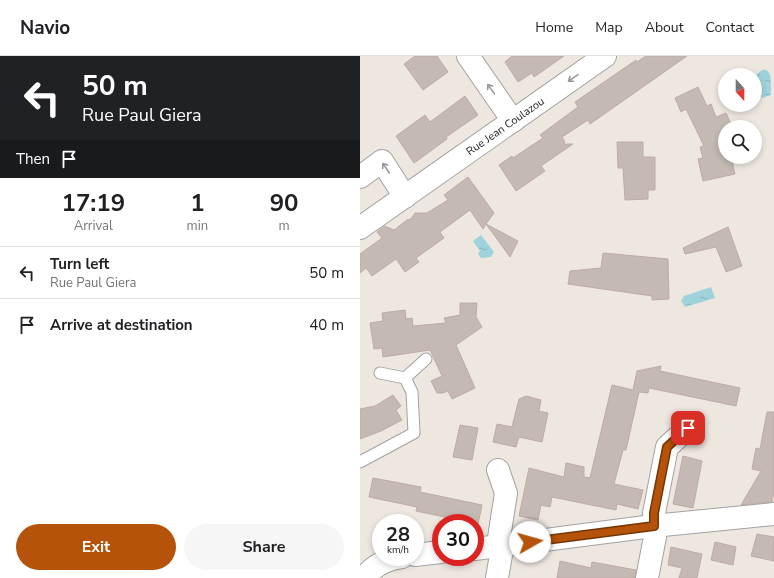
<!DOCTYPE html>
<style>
body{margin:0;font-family:"Nunito Sans",sans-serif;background:#f6f6f6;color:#202124;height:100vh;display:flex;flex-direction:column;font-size:15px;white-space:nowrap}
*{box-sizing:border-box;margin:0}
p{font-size:13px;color:#757577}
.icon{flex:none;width:22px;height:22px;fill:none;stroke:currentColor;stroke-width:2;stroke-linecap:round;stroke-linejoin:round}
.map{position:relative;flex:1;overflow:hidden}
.panel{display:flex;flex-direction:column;background:#fff;width:360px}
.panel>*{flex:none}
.top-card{background:#202124;color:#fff;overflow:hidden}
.needle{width:26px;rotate:159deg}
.buttons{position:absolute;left:358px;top:12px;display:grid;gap:8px}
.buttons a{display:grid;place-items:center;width:44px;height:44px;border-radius:50%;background:#fff;box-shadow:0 2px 6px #0003;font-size:20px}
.speed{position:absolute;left:12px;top:458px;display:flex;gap:8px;font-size:20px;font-weight:700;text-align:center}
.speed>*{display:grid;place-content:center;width:52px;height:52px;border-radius:50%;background:#fff;box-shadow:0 2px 6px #0003;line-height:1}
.speed small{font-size:10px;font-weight:400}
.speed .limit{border:6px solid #d22;background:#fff;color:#111}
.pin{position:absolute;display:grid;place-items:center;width:34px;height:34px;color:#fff;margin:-17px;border-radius:8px;box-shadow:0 2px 6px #0006}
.me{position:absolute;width:44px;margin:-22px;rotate:83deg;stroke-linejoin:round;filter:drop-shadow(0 0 3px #0008)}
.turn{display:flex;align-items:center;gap:14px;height:84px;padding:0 16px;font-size:18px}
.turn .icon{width:52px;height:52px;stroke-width:2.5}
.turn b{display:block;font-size:28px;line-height:34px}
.then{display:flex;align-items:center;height:38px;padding:0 16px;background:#0003;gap:8px;font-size:15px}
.eta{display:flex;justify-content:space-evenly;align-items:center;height:68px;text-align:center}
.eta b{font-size:24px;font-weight:700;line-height:28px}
.cta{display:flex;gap:8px;margin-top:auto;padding:8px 16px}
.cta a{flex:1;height:46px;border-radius:24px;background:#b45309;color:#fff;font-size:16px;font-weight:700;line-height:46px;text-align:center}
.cta a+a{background:#f6f6f6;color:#202124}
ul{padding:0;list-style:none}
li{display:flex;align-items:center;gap:12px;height:52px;padding:0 16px;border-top:1px solid #e0e0e0}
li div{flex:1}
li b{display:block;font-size:15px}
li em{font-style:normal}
header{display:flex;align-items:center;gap:24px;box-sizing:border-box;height:56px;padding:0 20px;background:#fff;border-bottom:1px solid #e0e0e0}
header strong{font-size:19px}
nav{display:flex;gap:22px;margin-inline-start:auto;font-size:14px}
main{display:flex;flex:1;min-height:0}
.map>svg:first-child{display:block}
</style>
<header>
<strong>Navio</strong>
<nav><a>Home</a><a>Map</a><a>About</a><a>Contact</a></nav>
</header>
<main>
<section class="panel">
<div class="top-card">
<div class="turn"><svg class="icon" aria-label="left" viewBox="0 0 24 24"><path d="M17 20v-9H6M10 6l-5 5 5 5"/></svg><div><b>50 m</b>Rue Paul Giera</div></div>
<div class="then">Then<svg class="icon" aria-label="arrive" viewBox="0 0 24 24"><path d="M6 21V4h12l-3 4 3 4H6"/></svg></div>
</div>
<div class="eta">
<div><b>17:19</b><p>Arrival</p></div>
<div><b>1</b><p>min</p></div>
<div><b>90</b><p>m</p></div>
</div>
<ul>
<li><svg class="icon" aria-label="left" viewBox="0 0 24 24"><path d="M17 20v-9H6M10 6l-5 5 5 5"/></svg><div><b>Turn left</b><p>Rue Paul Giera</p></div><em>50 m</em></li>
<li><svg class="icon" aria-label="arrive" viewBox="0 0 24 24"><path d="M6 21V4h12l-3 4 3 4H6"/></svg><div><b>Arrive at destination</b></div><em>40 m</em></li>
</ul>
<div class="cta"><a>Exit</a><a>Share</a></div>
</section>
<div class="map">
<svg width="414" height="522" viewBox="0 0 414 522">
<defs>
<pattern id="water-ripples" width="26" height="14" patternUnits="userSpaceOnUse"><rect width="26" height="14" fill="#9ed3dc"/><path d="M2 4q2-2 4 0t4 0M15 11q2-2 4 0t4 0" fill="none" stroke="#88b5bc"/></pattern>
</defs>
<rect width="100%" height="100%" fill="#ede7e0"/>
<g fill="url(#water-ripples)">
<path d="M402 14C414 11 410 31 411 39L401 42 397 28V18Z"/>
<polygon points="121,179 134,196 131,201 121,202 118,198 120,195 113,185"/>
<polygon points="351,231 355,242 325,251 321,245 324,240"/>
</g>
<g fill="#c4b9b3" stroke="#beaca2">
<polygon points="55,0 77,0 88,16 63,34 44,8"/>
<polygon points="152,0 204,0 174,21 172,17 158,26 145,6"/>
<polygon points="286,0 327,0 230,68 228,64 202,81 205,86 203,88 213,88 181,110 185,115 156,135 139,109 152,100 153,102 183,82 180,79 218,51 215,46 276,4 277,6"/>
<polygon points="338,31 347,50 351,48 356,61 366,57 372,70 365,71 365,74 363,75 365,81 365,101 371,101 375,118 343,125 338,103 343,102 340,91 344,90 326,53 321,56 315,42"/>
<polygon points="105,40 118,59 86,81 87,83 54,107 36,80 65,59 70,66"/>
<polygon points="257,86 283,86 283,101 295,101 295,134 288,134 288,143 265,144 263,112 258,112"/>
<polygon points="108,121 134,157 126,168 158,185 150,201 126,168 123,173 110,154 80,176 84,182 56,202 59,206 45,216 36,203 12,220 6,212 0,217 0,198 22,182 17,176 25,170 34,174 47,164 51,163 55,157 67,157 88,144 84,139"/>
<polygon points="368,171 382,210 366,216 356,191 325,198 323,192"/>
<polygon points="243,197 308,203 309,243 292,244 292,240 208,228 210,215 241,212"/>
<polygon points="100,247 117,247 116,261 122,271 96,289 115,332 92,343 88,335 83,337 77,337 71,325 82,320 70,294 23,301 22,292 14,293 10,267 23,265 22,257 45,254 46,263 52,262 53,270 86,267 84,262 100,259"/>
<polygon points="301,310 300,315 380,332 376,350 289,332 288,337 279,336 266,394 263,394 254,428 283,434 278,453 257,448 256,454 192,441 190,451 181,449 178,464 159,460 169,412 204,421 206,407 224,411 224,421 230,422 252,329 273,334 277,315"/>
<polygon points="33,339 41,350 36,354 42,364 21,375 0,383 0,353 15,350"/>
<polygon points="166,340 181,344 179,355 188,357 182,386 159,381 156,391 133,386 137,368 152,371 159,343"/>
<polygon points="407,356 414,356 414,436 412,446 381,449 401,415 392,413 396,392 400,393"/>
<polygon points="100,369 118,372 112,404 93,401"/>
<polygon points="323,400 342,405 333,452 313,448"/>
<polygon points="13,422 61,431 60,436 122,449 118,468 56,455 57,451 9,441"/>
<polygon points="397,478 414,481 414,505 391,500"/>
<polygon points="355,486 376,491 373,509 351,504"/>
<polygon points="311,491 342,498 337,522 319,522 322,512 308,509"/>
<polygon points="200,505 231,512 232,506 276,514 275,522 197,522"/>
</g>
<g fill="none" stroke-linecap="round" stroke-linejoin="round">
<g stroke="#a2a2a2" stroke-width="13">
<g id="lane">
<polyline points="20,317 45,322 66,303"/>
<polyline points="0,406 54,377 52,336 45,322"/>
</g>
</g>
<g stroke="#a2a2a2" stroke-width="24">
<g id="street">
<polyline points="108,0 153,65"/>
<polyline points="0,121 22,105 45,141"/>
<polyline points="0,172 245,0"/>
<polyline points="115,493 293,470 414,458"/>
<polyline points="55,499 81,496"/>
<path d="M4 522C13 510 27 503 42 501"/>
<polyline points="137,522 141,499 139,482 146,437 138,414"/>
<polyline points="287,522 295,481 294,457 307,391 328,372"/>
</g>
</g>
<use href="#lane" stroke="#fff" stroke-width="11"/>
<use href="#street" stroke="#fff" stroke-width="22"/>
</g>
<defs><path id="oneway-shaft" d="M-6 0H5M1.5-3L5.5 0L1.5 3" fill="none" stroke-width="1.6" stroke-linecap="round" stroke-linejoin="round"/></defs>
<g stroke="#989898">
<use href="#oneway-shaft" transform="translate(213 22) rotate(145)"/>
<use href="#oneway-shaft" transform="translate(131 33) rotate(-125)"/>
<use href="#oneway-shaft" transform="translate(26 112) rotate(-124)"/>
</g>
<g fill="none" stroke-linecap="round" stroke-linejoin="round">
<g stroke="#753606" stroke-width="10">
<polyline id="route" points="170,486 294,470 294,457 307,391 328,372"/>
</g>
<use href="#route" stroke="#b45309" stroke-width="7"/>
</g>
<g text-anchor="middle" stroke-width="3.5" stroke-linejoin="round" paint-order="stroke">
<g font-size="11" fill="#1b1b1b" stroke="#fff">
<text transform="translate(145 70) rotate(-35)" y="4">Rue Jean Coulazou</text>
</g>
</g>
</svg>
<div class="buttons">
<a><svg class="needle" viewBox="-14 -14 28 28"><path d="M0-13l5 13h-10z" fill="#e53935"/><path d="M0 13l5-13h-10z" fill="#757577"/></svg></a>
<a><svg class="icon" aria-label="search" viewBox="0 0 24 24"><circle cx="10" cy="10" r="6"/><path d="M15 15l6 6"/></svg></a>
</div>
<div class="speed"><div>28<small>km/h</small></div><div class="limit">30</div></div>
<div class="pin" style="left:328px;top:372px;background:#d93025"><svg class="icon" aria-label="arrive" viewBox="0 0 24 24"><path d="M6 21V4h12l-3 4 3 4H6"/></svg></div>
<svg class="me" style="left:170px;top:486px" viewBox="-20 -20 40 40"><circle r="19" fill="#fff"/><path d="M0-13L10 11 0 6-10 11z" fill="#b45309"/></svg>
</div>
</main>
